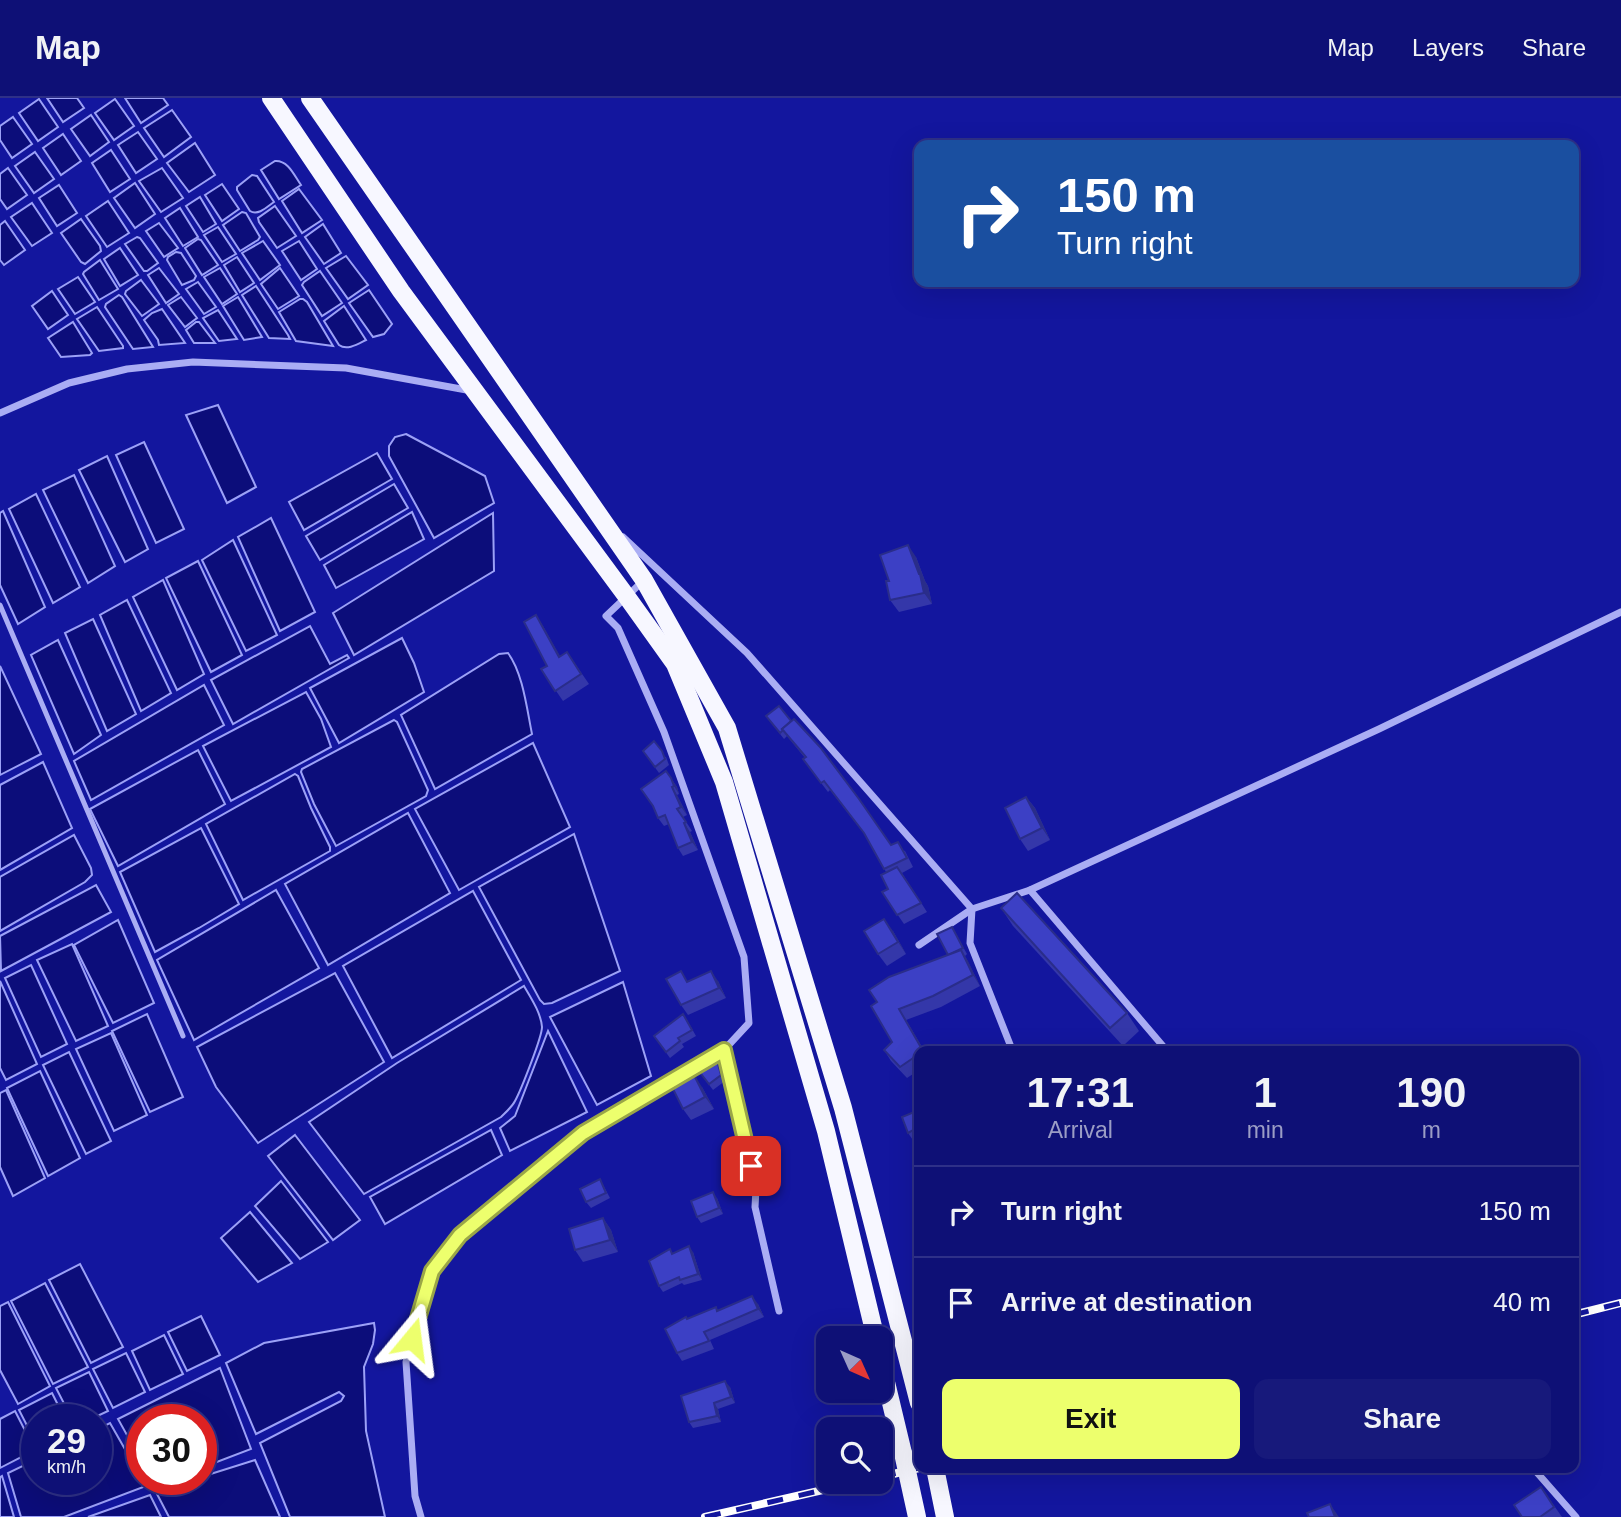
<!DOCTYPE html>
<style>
body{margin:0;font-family:Arial,sans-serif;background:#17197b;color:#f1f3f6;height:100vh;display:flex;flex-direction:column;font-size:26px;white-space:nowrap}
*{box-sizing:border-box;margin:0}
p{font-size:23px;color:#9b9dc5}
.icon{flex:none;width:38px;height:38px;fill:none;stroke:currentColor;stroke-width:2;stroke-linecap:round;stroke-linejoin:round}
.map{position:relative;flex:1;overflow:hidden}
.drawer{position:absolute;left:914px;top:948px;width:665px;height:427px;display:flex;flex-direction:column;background:#0e1076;border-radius:14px;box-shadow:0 7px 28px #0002,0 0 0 2px #2e3088}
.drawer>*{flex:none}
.banner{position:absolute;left:914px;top:42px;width:665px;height:147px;border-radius:14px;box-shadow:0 7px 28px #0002,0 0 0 2px #2e3088;background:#1a4fa0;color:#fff;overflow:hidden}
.needle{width:46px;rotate:135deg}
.controls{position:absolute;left:816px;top:1228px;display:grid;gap:14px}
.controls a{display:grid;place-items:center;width:77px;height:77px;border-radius:14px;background:#0e1076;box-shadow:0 7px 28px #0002,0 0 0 2px #2e3088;font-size:35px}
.speed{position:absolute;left:21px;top:1306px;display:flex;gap:14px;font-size:35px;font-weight:700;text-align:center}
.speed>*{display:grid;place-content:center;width:91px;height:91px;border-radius:50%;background:#0e1076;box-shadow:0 7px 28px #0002,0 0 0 2px #2e3088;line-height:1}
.speed small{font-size:18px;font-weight:400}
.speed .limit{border:10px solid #d22;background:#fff;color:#111}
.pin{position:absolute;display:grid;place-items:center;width:60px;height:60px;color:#fff;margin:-30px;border-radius:14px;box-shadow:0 4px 10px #0006}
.me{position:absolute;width:77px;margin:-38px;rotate:16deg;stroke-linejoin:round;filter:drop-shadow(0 0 5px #0008)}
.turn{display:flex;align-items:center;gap:24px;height:147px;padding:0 28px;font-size:32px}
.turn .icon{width:91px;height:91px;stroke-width:2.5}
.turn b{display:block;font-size:49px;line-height:60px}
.eta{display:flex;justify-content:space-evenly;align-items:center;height:119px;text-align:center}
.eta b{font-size:42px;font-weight:800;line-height:49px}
.primary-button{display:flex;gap:14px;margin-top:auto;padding:14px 28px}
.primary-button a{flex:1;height:80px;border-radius:14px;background:#edff6d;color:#111;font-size:28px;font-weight:800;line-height:80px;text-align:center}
.primary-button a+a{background:#17197b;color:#f1f3f6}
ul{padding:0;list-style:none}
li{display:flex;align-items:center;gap:21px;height:91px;padding:0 28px;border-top:2px solid #2e3088}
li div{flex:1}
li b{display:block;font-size:26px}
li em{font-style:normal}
header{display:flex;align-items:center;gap:42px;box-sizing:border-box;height:98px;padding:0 35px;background:#0e1076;border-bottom:2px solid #2e3088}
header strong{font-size:33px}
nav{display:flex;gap:38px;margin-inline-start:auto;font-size:24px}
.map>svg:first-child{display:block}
</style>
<header>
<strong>Map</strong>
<nav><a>Map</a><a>Layers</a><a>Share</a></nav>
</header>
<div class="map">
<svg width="1621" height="1419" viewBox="0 0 1621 1419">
<rect width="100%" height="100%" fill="#13169e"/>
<g fill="#0c0d7a" stroke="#9ca1f7" stroke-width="2">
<polygon points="47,0 77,0 84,10 63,24"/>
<polygon points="125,0 163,0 168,7 141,25"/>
<polygon points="39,1 58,29 38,43 19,15"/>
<polygon points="115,1 134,28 114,42 95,15"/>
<polygon points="172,12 191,39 164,59 144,30"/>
<polygon points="91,17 109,44 90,58 71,31"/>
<polygon points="13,19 32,46 12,60 0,42 0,28"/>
<polygon points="138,34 157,61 136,75 118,47"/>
<polygon points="63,36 81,63 61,77 43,50"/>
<polygon points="195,45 215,77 189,94 167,65"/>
<polygon points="111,52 130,81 110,94 92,65"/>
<polygon points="35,54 54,81 34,95 15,68"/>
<path d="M275 63C288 62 294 77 301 87L279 101 261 72Z"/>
<polygon points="8,70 27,97 7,111 0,101 0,76"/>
<polygon points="162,70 183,100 161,114 139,83"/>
<path d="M252 77 257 78 274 104C267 109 258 118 250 113L237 92V89Z"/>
<polygon points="135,85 155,116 135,130 114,100"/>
<polygon points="222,86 239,111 222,123 205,97"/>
<polygon points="59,87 77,115 57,128 39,100"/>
<polygon points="299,91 322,122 302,135 282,103"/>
<polygon points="200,99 216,126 203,134 186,108"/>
<polygon points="108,103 129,135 107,149 86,118"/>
<polygon points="32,105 52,135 32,148 11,119"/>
<polygon points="275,108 296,138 277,150 259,124 258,120"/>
<polygon points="180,110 198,139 183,148 165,120"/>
<polygon points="242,114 246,115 260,139 258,142 240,153 223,127"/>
<polygon points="81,121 100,148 101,153 85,166 81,164 61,135"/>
<polygon points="5,123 25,152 4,167 0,162 0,127"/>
<polygon points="159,125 178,150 164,159 146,133"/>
<polygon points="323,126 341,155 324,166 305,139"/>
<polygon points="218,129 236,156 222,164 204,137"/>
<polygon points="137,139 140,140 158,165 147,173 144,173 125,146"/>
<polygon points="198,141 201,142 218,167 202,177 185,150"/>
<polygon points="263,143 280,167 260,182 242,155"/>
<polygon points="299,143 317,171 301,182 282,153"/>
<polygon points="120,150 138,177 120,188 104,161"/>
<polygon points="176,154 181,155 196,178 194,182 182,187 167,162 168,159"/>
<polygon points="346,158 368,187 348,201 326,170"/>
<polygon points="237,159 254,185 240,194 224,167"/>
<polygon points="100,162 118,191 99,202 83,176 84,174"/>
<polygon points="159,170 179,196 166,205 148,177"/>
<polygon points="220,170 237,196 222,206 204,179"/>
<polygon points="280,170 299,198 278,211 261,186"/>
<polygon points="320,173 342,205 322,218 302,187 304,184"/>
<polygon points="78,179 95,204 75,216 58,191"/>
<polygon points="141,182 159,206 142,218 125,196 126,193"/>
<polygon points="198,184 216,209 204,216 186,191"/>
<polygon points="256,188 288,237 290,241 269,240 242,197"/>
<polygon points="369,192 392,226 384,236 373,239 349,205"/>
<polygon points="52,193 68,217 48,231 32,208"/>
<polygon points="119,197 122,199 153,249 133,251 105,209 106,206"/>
<polygon points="181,199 197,220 185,229 168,207"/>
<polygon points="238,199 262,239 244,242 223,208"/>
<polygon points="300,201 303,201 307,204 333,248 296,243 279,214"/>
<path d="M344 208 366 242C358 246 347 253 339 247L324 223Z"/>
<polygon points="97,209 123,248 123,250 99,253 77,221"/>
<polygon points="162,211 185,245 159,247 158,242 144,222 152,215"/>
<polygon points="218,212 237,241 219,243 203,220"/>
<polygon points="73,224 92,255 90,257 61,259 48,240"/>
<polygon points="196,224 199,224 215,245 194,245 186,232"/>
<polygon points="218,307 256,389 227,405 186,317"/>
<polygon points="406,336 485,378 494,405 434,440 389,358 389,348 395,339"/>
<polygon points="144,344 184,431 156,445 116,357"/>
<polygon points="377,355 392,381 304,432 289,404"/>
<polygon points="107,358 148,451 125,464 79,372"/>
<polygon points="74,377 115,468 88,485 43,392"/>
<polygon points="394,386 408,410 320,462 306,438"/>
<polygon points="36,396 80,489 53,505 9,411"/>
<polygon points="3,413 45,509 18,526 0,487 0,415"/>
<polygon points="412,414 424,441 336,490 324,467"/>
<polygon points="493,415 494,473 354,557 333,515"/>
<polygon points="271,420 315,514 280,533 238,439"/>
<polygon points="233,442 277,537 246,553 202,462"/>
<polygon points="198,463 242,557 211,574 166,480"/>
<polygon points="163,482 204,576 177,592 133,499"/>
<polygon points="127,502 171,595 141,613 100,517"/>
<polygon points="93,521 136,616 107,633 65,535"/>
<polygon points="310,528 330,566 347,557 349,560 233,626 211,582"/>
<polygon points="402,540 414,565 424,594 339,645 310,590"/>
<polygon points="58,542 101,637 74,656 31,557"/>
<path d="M508 555C523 575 527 612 532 636L435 691 401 617 499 556Z"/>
<polygon points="0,568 41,656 0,677"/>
<polygon points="204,587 224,627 91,702 74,663"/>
<polygon points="306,594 321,621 331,649 231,703 203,648"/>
<polygon points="394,622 397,624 428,692 426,698 336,748 314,706 301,674 302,671"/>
<polygon points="533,645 570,729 459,792 415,711"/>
<polygon points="198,652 225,706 118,768 90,711"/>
<polygon points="43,664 72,730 0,772 0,687"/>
<polygon points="295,676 298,678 311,710 330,749 330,753 243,802 206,726"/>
<polygon points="408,715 450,795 328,867 285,786"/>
<polygon points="201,730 239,806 199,830 155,854 120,774"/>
<polygon points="574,736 620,873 552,905 544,906 540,902 479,789"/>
<polygon points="74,737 91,770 92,777 85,784 0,833 0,779"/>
<polygon points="96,787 111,814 1,873 0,838"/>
<polygon points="276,792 319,870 194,942 157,862"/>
<polygon points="473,793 521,882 392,960 343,868"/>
<polygon points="118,822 154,905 113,925 74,847"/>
<polygon points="72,846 108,928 76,943 37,862"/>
<polygon points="31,867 67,946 41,959 5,880"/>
<polygon points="335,875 384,964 258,1045 216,989 197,949"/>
<polygon points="0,883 37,966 6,982 0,970"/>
<polygon points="623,884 651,978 597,1007 550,919"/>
<path d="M524 888C531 900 541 915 542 929 542 939 521 992 515 1003 512 1009 506 1014 501 1019L364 1096 309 1024 397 965Z"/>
<polygon points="147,916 183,999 150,1014 112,933"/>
<polygon points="548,933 587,1014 510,1053 500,1030 515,1018"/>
<polygon points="111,935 147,1017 114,1033 76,951"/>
<polygon points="69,954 111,1043 86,1056 43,967"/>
<polygon points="40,973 80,1060 48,1078 7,990"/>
<polygon points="6,992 45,1080 13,1098 0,1069 0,995"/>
<polygon points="491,1032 502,1057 385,1126 370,1099"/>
<polygon points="295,1037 360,1122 333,1142 268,1058"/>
<polygon points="281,1083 328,1144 300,1161 255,1108"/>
<polygon points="250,1114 292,1165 258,1184 221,1140"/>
<polygon points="80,1166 123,1249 91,1265 49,1182"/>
<polygon points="45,1185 88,1269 53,1286 11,1203"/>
<polygon points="8,1204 50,1288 18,1306 0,1272 0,1208"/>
<polygon points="201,1218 220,1257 187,1273 168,1234"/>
<polygon points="374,1225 375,1232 373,1246 364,1269 366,1333 385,1419 290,1419 260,1345 341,1303 344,1298 339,1294 256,1336 226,1265 264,1245"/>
<polygon points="164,1237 183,1276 150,1292 132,1253"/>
<polygon points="126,1255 145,1294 113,1310 93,1271"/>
<polygon points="220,1270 251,1351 201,1370 201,1321 142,1321 142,1364 118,1321"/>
<polygon points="89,1274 108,1313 91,1321 72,1321 56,1290"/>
<polygon points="52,1295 65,1321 37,1321 37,1347 19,1312"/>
<polygon points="15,1313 35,1352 0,1370 0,1321"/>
<polygon points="110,1325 146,1388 64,1419 21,1419 8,1375 37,1361 37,1381 96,1381 96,1332"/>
<polygon points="255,1362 280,1419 169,1419 156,1394 196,1381 201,1381 201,1379"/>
<polygon points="2,1378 14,1419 0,1419 0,1379"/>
<polygon points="150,1397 161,1419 88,1419"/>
</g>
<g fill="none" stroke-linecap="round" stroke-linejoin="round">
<polyline stroke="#aaadf4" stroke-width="5" points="0,507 183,938"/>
<g stroke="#aaadf4" stroke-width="7">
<polyline points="0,315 69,285 127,271 193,264 346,270 472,293"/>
<polyline points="623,439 747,555 972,811 1030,792 1168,954"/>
<polyline points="1030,792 1379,631 1621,514"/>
<polyline points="972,811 970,845 1013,954"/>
<polyline points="919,847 972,811"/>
<polyline points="724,952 756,1091 755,1109 779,1213"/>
<polyline points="1533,1370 1576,1419"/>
<polyline points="421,1419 415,1398 406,1264 432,1173 460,1137 583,1035 724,952 749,925 744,859 664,634 618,530 606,518 643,483"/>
</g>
<g stroke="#f7f7ff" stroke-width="18">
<polyline points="271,0 401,193 627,499 675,566 724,684 826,1033 876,1241"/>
<polyline points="310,0 644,482 727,630 843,1010 919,1305"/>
<polyline points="880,1259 903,1355"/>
<polyline points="935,1370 945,1419"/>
</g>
<g stroke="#fff" stroke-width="8">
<g id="rail">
<polyline points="1573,1217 1621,1205"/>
<polyline points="880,1379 919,1370"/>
<polyline points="705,1419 858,1384"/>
</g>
</g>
<use href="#rail" stroke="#13169e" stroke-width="5" stroke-dasharray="16" stroke-linecap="butt"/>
<polyline stroke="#f7f7ff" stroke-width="18" points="903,1355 917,1419"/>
</g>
<g fill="#3437a9">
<polygon points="916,459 925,483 928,488 932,506 899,514 890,502 889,483"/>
<polygon points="543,528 560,559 567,554 589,586 563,603 541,571 547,568"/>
<polygon points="779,608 891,747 905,753 913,769 902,775 927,814 904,826 882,794 888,791 886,774 866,738 830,692 828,694 803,661 805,660 787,638 784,641 766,618"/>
<polygon points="643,653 666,659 669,667 659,675"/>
<polygon points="666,673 677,689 679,696 677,697 687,717 683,719 692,733 690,734 698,752 683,758 678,750 669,726 664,728 658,720"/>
<polygon points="1026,699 1035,710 1050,742 1028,753 1020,741"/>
<polygon points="1001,810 1127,915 1139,933 1123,948 1013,828"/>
<polygon points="952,829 967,856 965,858 980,888 941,909 906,922 925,954 919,954 919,972 907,980 891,963 884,952 892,944 871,908 948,857"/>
<polygon points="893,833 906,856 887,868 878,856"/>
<polygon points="718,883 726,900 688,917 681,907 688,884"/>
<polygon points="687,922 696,938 682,946 684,949 670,960 654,938"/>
<polygon points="716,958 720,964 725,983 713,992 698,972"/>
<polygon points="702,989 714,1011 691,1022 683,1011"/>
<polygon points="919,1012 919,1043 915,1045 908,1035"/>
<polygon points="600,1081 610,1100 591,1110 586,1104"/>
<polygon points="717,1100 723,1116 701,1125 697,1119"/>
<polygon points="603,1120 611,1132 618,1154 583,1164 575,1152"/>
<polygon points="693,1154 702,1182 684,1187 682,1185 663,1194 659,1188 673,1156"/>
<polygon points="758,1206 764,1219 710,1242 714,1251 682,1263 677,1255 687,1221 716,1209 718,1213"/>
<polygon points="730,1289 735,1305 718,1311 721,1324 693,1330 689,1324"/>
<polygon points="1541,1389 1562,1419 1522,1419"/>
</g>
<g fill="#2a2d8a">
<polygon points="908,447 916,459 925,483 928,488 932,506 924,495"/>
<polygon points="536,517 543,528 567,570 559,559"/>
<polygon points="671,680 677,689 679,696 674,688"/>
<polygon points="672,689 677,697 687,717 681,709"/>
<polygon points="1026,699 1035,710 1050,742 1042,730"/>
<polygon points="684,725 690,734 698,752 692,744"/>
<polygon points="884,821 893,833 906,856 898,844"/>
<polygon points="961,852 968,863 980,888 973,877"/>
<polygon points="711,873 718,883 726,900 719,890"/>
<polygon points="899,911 906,922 925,954 923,953"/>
<polygon points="716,958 720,964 725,983 721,977"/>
<polygon points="694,977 702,989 714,1011 705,999"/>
<polygon points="713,1094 717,1100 723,1116 719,1110"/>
<polygon points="603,1120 611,1132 618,1154 610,1142"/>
<polygon points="689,1148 693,1154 702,1182 698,1176"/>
<polygon points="752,1198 758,1206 764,1219 758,1211"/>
<polygon points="725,1283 730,1289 735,1305 731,1299"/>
<polygon points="714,1305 718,1311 721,1324 717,1318"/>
<polygon points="1330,1406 1339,1419 1335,1419"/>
</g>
<g fill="#3c40c5" stroke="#2a2d8a" stroke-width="2">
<polygon points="908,447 919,476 920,476 924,495 890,502 886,483 889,483 880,457"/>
<polygon points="536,517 559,559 567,554 581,576 555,593 541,571 547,568 524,524"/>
<polygon points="779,608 791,623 782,631 783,632 780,635 766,618"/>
<polygon points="794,621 820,649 859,701 891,747 898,744 907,760 884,771 864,735 824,683 821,685 803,661 806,659 782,631"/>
<polygon points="654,643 662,653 665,661 655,669 643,653"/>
<polygon points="666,673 671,680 674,688 672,689 681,709 677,711 686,724 684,725 692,744 678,750 665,717 658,720 653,708 641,691"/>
<polygon points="1026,699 1042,730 1020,741 1005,710"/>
<polygon points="897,769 921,805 897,817 882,794 888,791 881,777"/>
<polygon points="1017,795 1127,915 1110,930 1001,810"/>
<polygon points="884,821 898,844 878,856 864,833"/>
<polygon points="952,829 963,850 948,857 937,836"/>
<polygon points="961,852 973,877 933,898 899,911 923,953 919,954 919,956 900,969 884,952 892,944 871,908 877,904 869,892 889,879"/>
<polygon points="681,873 687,884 711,873 719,890 681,907 666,881"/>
<polygon points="683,916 692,932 678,940 680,943 666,954 654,938"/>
<polygon points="716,958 721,977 709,986 698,972"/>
<polygon points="694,977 705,999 683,1011 672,989"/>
<polygon points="919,1012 919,1029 908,1035 902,1019"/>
<polygon points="600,1081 606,1095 586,1104 580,1091"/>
<polygon points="713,1094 719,1110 697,1119 691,1103"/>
<polygon points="603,1120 610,1142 575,1152 569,1131"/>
<polygon points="689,1148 698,1176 680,1182 679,1179 659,1188 649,1163 670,1151 672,1156"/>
<polygon points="752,1198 758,1211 704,1234 709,1243 677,1255 665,1231 686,1219 687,1221 716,1209 717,1213"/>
<polygon points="725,1283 731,1299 714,1305 717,1318 689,1324 681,1298"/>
<polygon points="1541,1389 1554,1409 1540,1419 1522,1419 1514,1407"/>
<polygon points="1330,1406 1335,1419 1309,1419 1307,1415"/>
</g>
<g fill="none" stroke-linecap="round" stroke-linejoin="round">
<g stroke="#9aa647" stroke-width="18">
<polyline id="route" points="412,1241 432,1173 460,1137 583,1035 724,952 751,1068"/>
</g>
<use href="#route" stroke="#edff6d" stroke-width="12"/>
</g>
</svg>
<div class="controls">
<a><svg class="needle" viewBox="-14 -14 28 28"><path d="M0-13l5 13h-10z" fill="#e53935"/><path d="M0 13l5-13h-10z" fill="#9b9dc5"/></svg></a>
<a><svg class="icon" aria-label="search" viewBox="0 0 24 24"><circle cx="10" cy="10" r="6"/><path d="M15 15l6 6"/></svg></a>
</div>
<div class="speed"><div>29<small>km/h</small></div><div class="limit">30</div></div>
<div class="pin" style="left:751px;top:1068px;background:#d93025"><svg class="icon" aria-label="arrive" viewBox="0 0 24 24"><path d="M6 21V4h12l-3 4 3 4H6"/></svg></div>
<svg class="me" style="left:412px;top:1241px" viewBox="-20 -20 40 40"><path d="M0-17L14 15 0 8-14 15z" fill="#edff6d" stroke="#fff" stroke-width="4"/></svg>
<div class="banner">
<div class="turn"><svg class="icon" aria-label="right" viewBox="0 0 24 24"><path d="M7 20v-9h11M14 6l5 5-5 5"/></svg><div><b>150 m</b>Turn right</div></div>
</div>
<section class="drawer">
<div class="eta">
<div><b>17:31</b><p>Arrival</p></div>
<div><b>1</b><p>min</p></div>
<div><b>190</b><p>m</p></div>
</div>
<ul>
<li><svg class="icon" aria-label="right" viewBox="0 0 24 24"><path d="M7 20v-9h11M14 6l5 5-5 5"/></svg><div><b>Turn right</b></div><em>150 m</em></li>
<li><svg class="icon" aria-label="arrive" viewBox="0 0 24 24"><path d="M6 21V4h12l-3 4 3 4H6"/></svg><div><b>Arrive at destination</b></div><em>40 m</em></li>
</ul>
<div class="primary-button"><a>Exit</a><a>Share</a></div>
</section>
</div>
